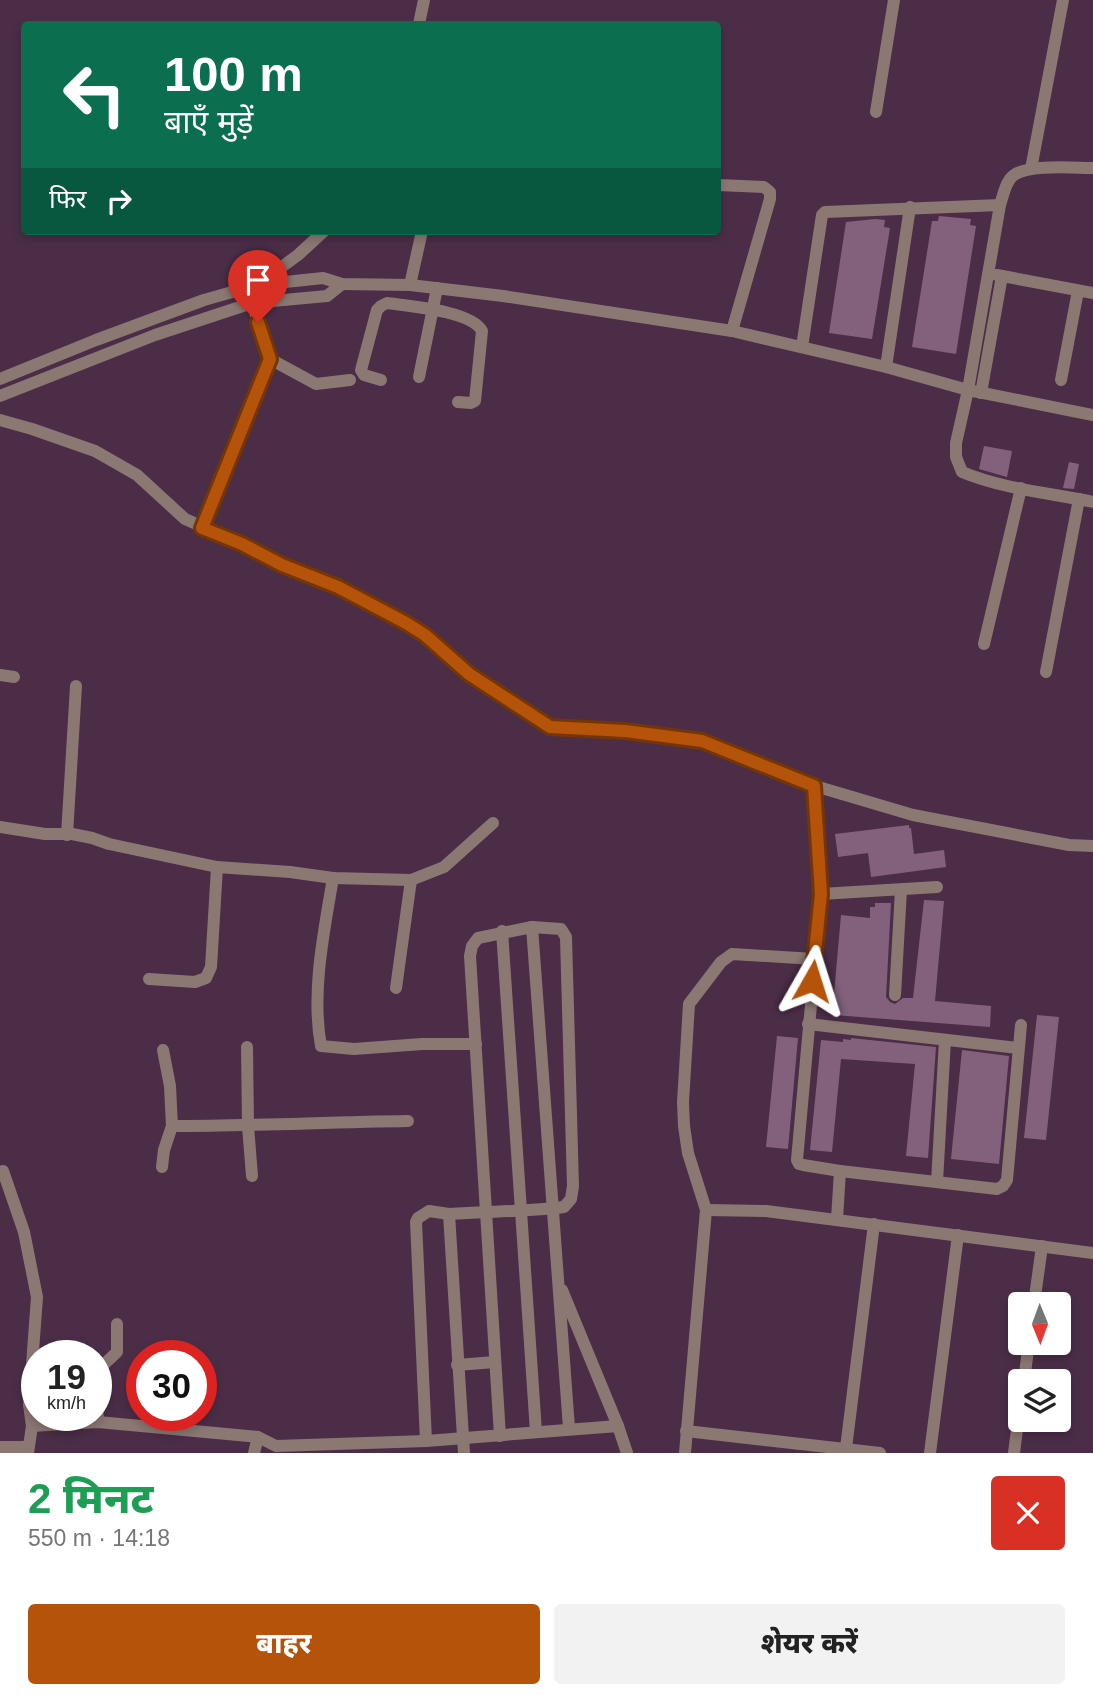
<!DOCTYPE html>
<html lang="hi">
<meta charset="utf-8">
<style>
body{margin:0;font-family:Helvetica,"Noto Sans Devanagari",sans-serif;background:#f2f2f2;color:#222;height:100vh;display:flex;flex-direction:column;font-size:26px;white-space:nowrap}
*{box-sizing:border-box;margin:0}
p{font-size:23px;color:#767676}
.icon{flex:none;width:38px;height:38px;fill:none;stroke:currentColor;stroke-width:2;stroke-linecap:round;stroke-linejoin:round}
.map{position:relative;height:1453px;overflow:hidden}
.panel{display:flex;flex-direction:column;background:#fff;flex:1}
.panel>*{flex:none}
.hud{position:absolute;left:21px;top:21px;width:700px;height:214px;border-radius:7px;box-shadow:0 4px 10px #0003;background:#0b6e4f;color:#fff;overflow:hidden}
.needle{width:46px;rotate:179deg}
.tools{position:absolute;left:1008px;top:1292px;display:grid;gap:14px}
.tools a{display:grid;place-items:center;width:63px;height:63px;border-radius:7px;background:#fff;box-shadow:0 4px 10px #0003;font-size:35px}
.speed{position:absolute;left:21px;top:1340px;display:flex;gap:14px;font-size:35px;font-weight:700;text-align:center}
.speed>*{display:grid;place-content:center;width:91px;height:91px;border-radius:50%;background:#fff;box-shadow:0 4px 10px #0003;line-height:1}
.speed small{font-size:18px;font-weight:400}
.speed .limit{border:10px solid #d22;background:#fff;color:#111}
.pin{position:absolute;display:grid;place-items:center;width:60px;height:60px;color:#fff;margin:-72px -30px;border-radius:50% 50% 50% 0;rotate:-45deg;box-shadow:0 0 7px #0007}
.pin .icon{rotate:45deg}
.me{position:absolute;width:77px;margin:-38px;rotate:6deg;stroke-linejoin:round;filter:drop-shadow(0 0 5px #0008)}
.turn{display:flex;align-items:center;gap:24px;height:147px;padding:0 28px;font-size:32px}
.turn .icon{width:91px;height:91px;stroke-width:2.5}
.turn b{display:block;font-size:49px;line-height:60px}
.then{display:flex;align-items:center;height:66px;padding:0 28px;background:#0003;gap:14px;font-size:26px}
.round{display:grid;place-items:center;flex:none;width:74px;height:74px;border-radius:7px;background:#f2f2f2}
.head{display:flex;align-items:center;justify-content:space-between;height:119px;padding:0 28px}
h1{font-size:42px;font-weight:800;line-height:52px;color:#1e9e55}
.primary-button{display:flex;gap:14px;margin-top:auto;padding:14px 28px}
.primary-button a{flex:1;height:80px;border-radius:7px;background:#b45309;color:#fff;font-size:28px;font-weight:800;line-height:80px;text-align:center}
.primary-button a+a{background:#f2f2f2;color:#222}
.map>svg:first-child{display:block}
</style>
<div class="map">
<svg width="1093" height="1453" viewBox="0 0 1093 1453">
<rect width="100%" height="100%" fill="#4b2d47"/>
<g fill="#83617d">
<polygon points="939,216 971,219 970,225 976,226 956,354 912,347 932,221 938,221"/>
<polygon points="875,219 885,220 884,227 890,228 872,339 829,333 846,222"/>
<polygon points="984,446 1012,451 1007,477 979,469"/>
<polygon points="1069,462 1079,464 1074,489 1063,488"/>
<polygon points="909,825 909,828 911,828 914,854 944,850 946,867 871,877 868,853 838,857 835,834"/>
<polygon points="924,900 944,901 935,1001 991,1006 990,1027 834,1015 834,1011 829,1011 830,993 834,994 841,915 870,918 870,907 875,907 875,903 891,903 886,997 890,1002 895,1004 903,998 913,998"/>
<polygon points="1037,1015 1059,1017 1046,1140 1024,1138"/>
<polygon points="777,1036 798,1038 788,1149 766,1147"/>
<polygon points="851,1038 936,1047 928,1158 906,1156 915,1064 841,1059 832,1152 810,1150 821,1040 843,1042 843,1039 851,1040"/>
<polygon points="962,1050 1009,1056 999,1164 951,1159"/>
</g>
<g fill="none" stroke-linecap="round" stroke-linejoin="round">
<g stroke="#8c7873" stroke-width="12">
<polyline points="419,24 424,0"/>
<polyline points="876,112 894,0"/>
<path d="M1093 168C1074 168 1029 164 1014 175 1006 180 1003 196 1000 205L968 390 956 443V457L962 472C1003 489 1050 493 1093 502"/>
<polyline points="1031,169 1063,0"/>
<polyline points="718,185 764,187 770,192 770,199 732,331"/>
<polyline points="997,275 1093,293"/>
<polyline points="260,283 298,255 324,231"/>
<polyline points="410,285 422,231"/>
<polyline points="252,303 270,359 316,384 350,380"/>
<polyline points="802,347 822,215 825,212 1000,205"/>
<polyline points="886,367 910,207"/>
<polyline points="419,377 437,288"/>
<polyline points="0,379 96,340 204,300 257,285 323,278 342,284 410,285 503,296 732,331 886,367 968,390 1093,415"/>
<path d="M381 380 364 375 361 370 377 310 381 306 387 303C409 306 472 311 482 331L475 401 471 403 458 402"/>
<polyline points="1061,380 1078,291"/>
<polyline points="981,393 1002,276"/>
<polyline points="0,396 155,335 252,303 327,296 342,284"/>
<polyline points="0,420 32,429 95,451 137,475 185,519 242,544 282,565 338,587 406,623 425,635 469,674 550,727 625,731 702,742 815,786 913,815 1069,845 1093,846"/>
<polyline points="202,528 270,359"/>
<polyline points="984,644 1021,488"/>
<polyline points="1046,672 1079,499"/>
<polyline points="0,675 14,677"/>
<polyline points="815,786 821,894 797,1160 799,1164 803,1165 840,1171 837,1219"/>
<polyline points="0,827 45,834 72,834 92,838 109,844 217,867 290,872 333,878 411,880 444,867 493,823"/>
<polyline points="67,835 76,686"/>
<path d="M333 878C324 931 311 993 321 1046L354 1049 422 1044H476"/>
<polyline points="821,894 937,887"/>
<polyline points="532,927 569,1428"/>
<polyline points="502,931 536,1432"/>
<polyline points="149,979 195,982 206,978 211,967 217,867"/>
<polyline points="396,988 411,880"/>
<polyline points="895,995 901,890"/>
<polyline points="808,1024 1018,1048"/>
<polyline points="247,1047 248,1126 252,1176"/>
<path d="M172 1126C251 1126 329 1122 408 1121"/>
<polyline points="162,1167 164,1150 172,1126 170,1086 163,1050"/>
<polyline points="3,1171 24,1232 37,1297 29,1405 32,1426 28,1453"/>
<polyline points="840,1171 997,1189 1003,1186 1007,1180 1021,1025"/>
<polyline points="937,1182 945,1040"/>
<polyline points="706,1210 766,1211 1093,1253"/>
<polyline points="562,1290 618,1426"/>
<polyline points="1034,1304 1042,1246"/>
<polyline points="457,1365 495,1362"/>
<polyline points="96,1376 98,1370 117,1352 117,1324"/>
<polyline points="96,1378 98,1422"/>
<polyline points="1024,1381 1029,1342"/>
<polyline points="32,1426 98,1422 258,1437 276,1446 426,1441 618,1426 627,1453"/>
<polyline points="686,1431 880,1453"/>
<polyline points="426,1441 416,1222 418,1218 429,1211 449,1214"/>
<polyline points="0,1447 28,1447"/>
<polyline points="846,1448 874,1224"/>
<polyline points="254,1453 258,1437"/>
<path d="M464 1453 449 1214C487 1211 526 1212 564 1207L571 1199 573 1186 566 937 561 929 532 927 478 938 472 946 470 956 500 1436"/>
<polyline points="685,1453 706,1210 688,1153 684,1126 683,1102 689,1004 721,962 732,954 814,959"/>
<polyline points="930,1453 958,1235"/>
<polyline points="1014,1453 1020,1406"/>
</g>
</g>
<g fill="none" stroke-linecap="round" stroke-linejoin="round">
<g stroke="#753606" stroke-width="18">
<polyline id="route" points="258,322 270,359 202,528 242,544 282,565 338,587 406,623 425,635 469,674 550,727 625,731 702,741 814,786 821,894 812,981"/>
</g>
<use href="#route" stroke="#b45309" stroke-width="12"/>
</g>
</svg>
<div class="tools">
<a><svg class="needle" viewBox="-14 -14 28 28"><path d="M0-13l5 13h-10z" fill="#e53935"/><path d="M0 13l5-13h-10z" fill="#767676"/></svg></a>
<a><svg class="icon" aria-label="layers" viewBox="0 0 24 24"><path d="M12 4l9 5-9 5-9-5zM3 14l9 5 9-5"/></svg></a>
</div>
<div class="speed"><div>19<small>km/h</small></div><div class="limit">30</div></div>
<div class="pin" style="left:258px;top:322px;background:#d93025"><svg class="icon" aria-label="arrive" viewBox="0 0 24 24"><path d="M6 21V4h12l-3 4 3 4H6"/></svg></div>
<svg class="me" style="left:812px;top:981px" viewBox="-20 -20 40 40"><path d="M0-17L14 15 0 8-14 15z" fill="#b45309" stroke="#fff" stroke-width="4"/></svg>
<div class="hud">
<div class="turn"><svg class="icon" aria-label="left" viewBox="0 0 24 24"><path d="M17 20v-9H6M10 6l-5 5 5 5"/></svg><div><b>100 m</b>बाएँ मुड़ें</div></div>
<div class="then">फिर<svg class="icon" aria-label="right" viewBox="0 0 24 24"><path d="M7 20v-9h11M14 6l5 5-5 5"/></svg></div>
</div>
</div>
<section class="panel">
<div class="head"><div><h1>2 मिनट</h1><p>550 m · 14:18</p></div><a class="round" style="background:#d93025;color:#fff"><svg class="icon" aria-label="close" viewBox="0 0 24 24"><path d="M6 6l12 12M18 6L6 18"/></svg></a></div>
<div class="primary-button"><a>बाहर</a><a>शेयर करें</a></div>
</section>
